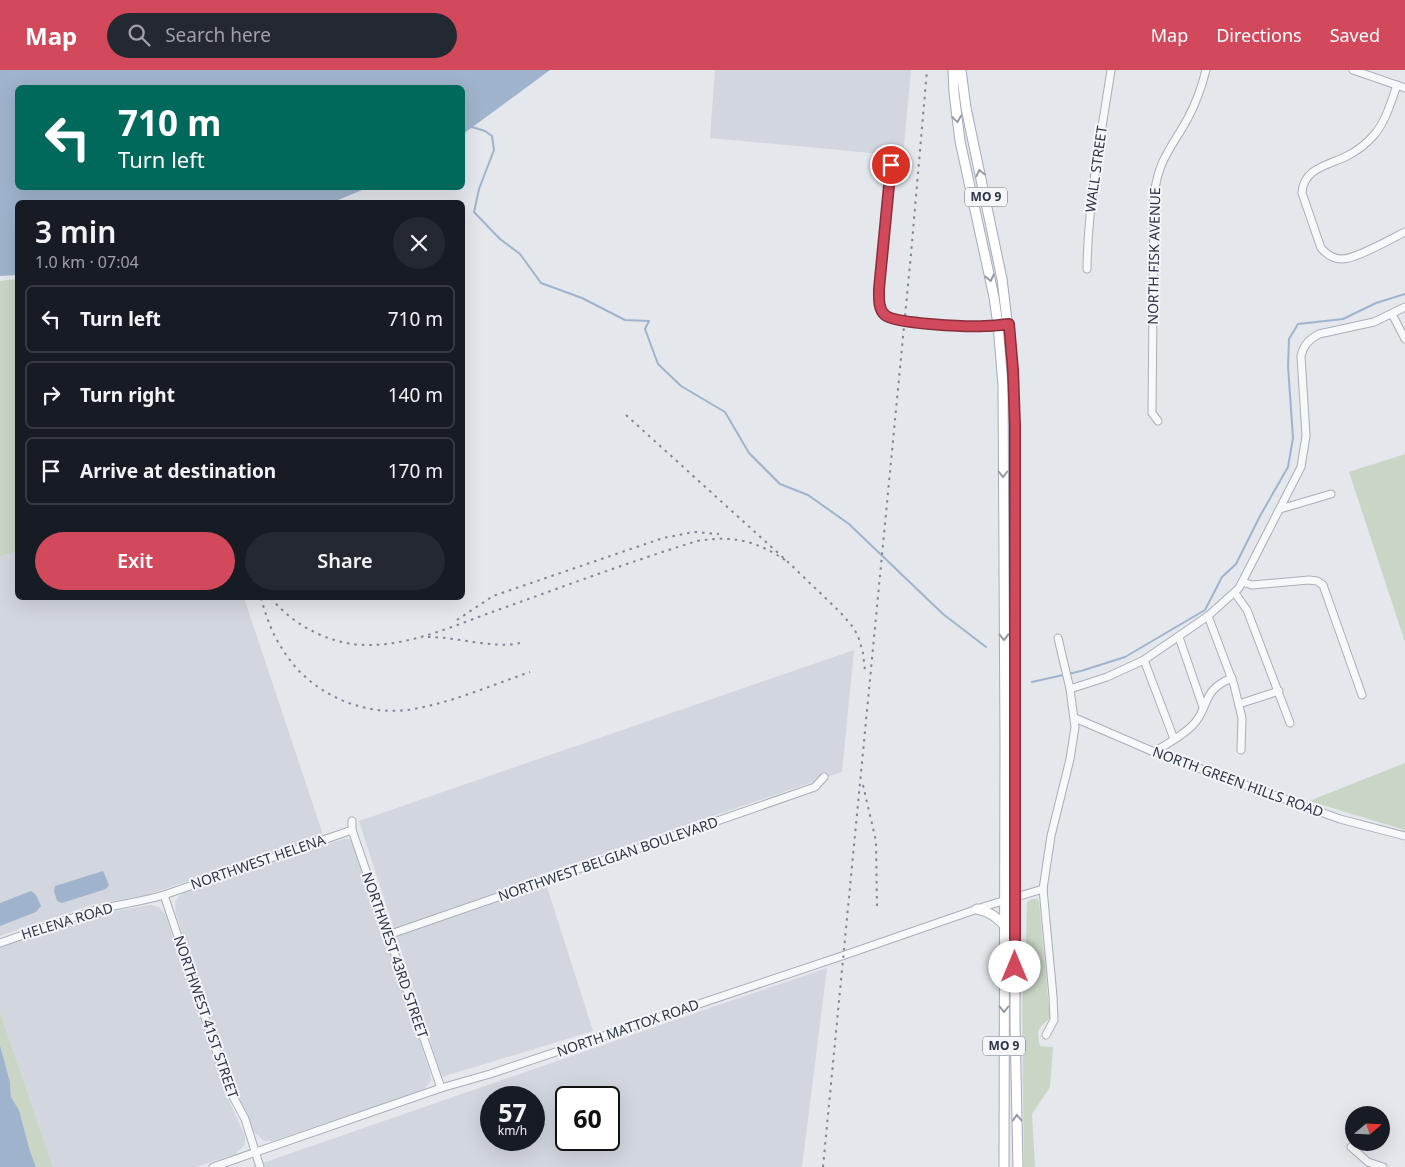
<!DOCTYPE html>
<meta charset="utf-8">
<style>
body{margin:0;font-family:"Noto Sans",sans-serif;background:#242831;color:#f1f3f6;height:100vh;display:flex;flex-direction:column;font-size:19px;white-space:nowrap}
*{box-sizing:border-box;margin:0}
p{font-size:16px;color:#9ea1a6}
.icon{flex:none;width:28px;height:28px;fill:none;stroke:currentColor;stroke-width:2;stroke-linecap:round;stroke-linejoin:round}
.map{position:relative;flex:1;overflow:hidden}
.side{position:absolute;left:15px;top:130px;width:450px;height:400px;display:flex;flex-direction:column;background:#171b24;border-radius:8px;box-shadow:0 5px 20px #0002}
.side>*{flex:none}
.guide{position:absolute;left:15px;top:15px;width:450px;height:105px;border-radius:8px;box-shadow:0 5px 20px #0002;background:#00695c;color:#fff;overflow:hidden}
.needle{width:32px;rotate:71deg}
.buttons{position:absolute;left:1345px;top:1036px;display:grid;gap:10px}
.buttons a{display:grid;place-items:center;width:45px;height:45px;border-radius:50%;background:#171b24;box-shadow:0 5px 20px #0002;font-size:25px}
.speed{position:absolute;left:480px;top:1016px;display:flex;gap:10px;font-size:25px;font-weight:700;text-align:center}
.speed>*{display:grid;place-content:center;width:65px;height:65px;border-radius:50%;background:#171b24;box-shadow:0 5px 20px #0002;line-height:1}
.speed small{font-size:12px;font-weight:400}
.speed .limit{border:2px solid #111;border-radius:8px;background:#fff;color:#111}
.pin{position:absolute;display:grid;place-items:center;width:42px;height:42px;color:#fff;margin:-21px;border:2px solid #fff;border-radius:50%;box-shadow:0 1px 5px #0007}
.me{position:absolute;width:55px;margin:-28px;rotate:0deg;stroke-linejoin:round;filter:drop-shadow(0 0 4px #0008)}
.turn{display:flex;align-items:center;gap:18px;height:105px;padding:0 20px;font-size:22px}
.turn .icon{width:65px;height:65px;stroke-width:2.5}
.turn b{display:block;font-size:35px;line-height:42px}
.round{display:grid;place-items:center;flex:none;width:52px;height:52px;border-radius:26px;background:#242831}
.overview{display:flex;align-items:center;justify-content:space-between;height:85px;padding:0 20px}
h1{font-size:30px;font-weight:600;line-height:38px}
.action{display:flex;gap:10px;margin-top:auto;padding:10px 20px}
.action a{flex:1;height:58px;border-radius:30px;background:#d1495b;color:#fff;font-size:20px;font-weight:600;line-height:58px;text-align:center}
.action a+a{background:#242831;color:#f1f3f6}
ul{padding:0;list-style:none}
li{display:flex;align-items:center;gap:15px;height:68px;margin:0 10px 8px;padding:0 10px;border:2px solid #363941;border-radius:8px}
li div{flex:1}
li b{display:block;font-size:19px}
li em{font-style:normal}
header{display:flex;align-items:center;gap:30px;box-sizing:border-box;height:70px;padding:0 25px;background:#d1495b;color:#fff}
header strong{font-size:24px}
nav{display:flex;gap:28px;margin-inline-start:auto;font-size:18px}
.search{width:350px;height:45px;background:#242831;display:flex;align-items:center;gap:12px;box-sizing:border-box;padding:0 18px;border-radius:28px;color:#9ea1a6;font-size:19px}
.map>svg:first-child{display:block}
</style>
<header>
<strong>Map</strong>
<div class="search"><svg class="icon" aria-label="search" viewBox="0 0 24 24"><circle cx="10" cy="10" r="6"/><path d="M15 15l6 6"/></svg>Search here</div>
<nav><a>Map</a><a>Directions</a><a>Saved</a></nav>
</header>
<div class="map">
<svg width="1405" height="1097" viewBox="0 0 1405 1097">
<rect width="100%" height="100%" fill="#e4e7ec"/>
<g fill="#d2d6de" fill-rule="evenodd">
<polygon points="715,0 911,0 903,86 710,68"/>
<polygon points="17,481 18,528 244,528 323,765 147,825 91,835 0,866 0,487"/>
<polygon points="854,580 842,702 540,805 547,817 593,961 442,1007 359,751"/>
<polygon points="343,769 349,769 355,776 430,1002 431,1010 425,1018 418,1022 272,1071 264,1071 254,1062 233,1015 176,844 175,831 180,825 184,823"/>
<polygon points="150,835 159,837 165,844 225,1022 245,1066 245,1075 235,1084 196,1097 53,1097 0,942 0,877 99,844"/>
<path d="M827 898 802 1097H251L736 929ZM491 1028H534V1070H491ZM566 1028H609V1070H566Z"/>
</g>
<g fill="#c9d6c5">
<polygon points="17,209 17,481 0,487 0,211"/>
<polygon points="1405,384 1405,572 1349,402"/>
<polygon points="1405,693 1405,760 1309,731"/>
<path d="M1032 829H1037L1039 832 1050 948C1038 959 1036 959 1040 976L1053 977 1050 1017 1032 1044 1035 1097H1024L1022 932 1025 905 1027 832Z"/>
<polygon points="0,942 53,1097 36,1097 30,1081 19,1040 11,1027 10,1012 0,975"/>
</g>
<g fill="#9fb4cc">
<polygon points="0,0 550,0 463,64 462,18 18,18 18,118 367,118 333,132 18,132 17,205 0,206"/>
<polygon points="103,801 109,815 106,819 62,833 57,831 54,821 55,816"/>
<polygon points="31,821 36,825 41,836 36,842 0,856 0,833"/>
<polygon points="0,975 10,1012 11,1027 19,1040 30,1081 36,1097 0,1097"/>
</g>
<g fill="none" stroke-linecap="round" stroke-linejoin="round">
<g stroke="#9fb4cc" stroke-width="2">
<polyline points="472,57 485,61 492,66 494,80 479,119 474,142 500,169 520,184 541,213 582,228 625,250 649,251 645,259 658,294 681,316 725,342 749,383 780,414 808,425 849,454 943,544 986,577"/>
<polyline points="1032,612 1081,601 1125,587 1205,540 1222,507 1236,494 1260,446 1288,397 1293,368 1288,296 1289,269 1298,254 1343,249 1376,233 1405,224"/>
</g>
<g stroke="#a9aeb7" stroke-width="9">
<g id="minor">
<polyline points="1353,0 1405,18"/>
<path d="M1397 15C1391 32 1386 51 1374 65 1367 73 1357 81 1347 86 1329 95 1303 98 1302 123L1321 178C1327 185 1333 189 1342 189 1356 189 1391 169 1405 162"/>
<path d="M892 85 879 219C879 227 878 239 885 245 896 255 984 257 1001 255"/>
<path d="M1087 199C1088 131 1101 66 1111 0"/>
<polyline points="1392,244 1405,269"/>
<path d="M1158 351 1152 343 1154 125C1159 88 1171 79 1188 48 1196 33 1202 16 1206 0"/>
<polyline points="1280,439 1331,424"/>
<polyline points="1242,512 1252,515 1309,510 1317,511 1323,515 1362,625"/>
<polyline points="1235,523 1247,540 1290,653"/>
<polyline points="1208,546 1234,615 1242,648 1241,680"/>
<polyline points="1179,567 1203,637"/>
<polyline points="1144,590 1174,669"/>
<path d="M1070 619 1107 607 1144 590 1208 546 1239 518 1301 397 1306 366 1301 286C1303 276 1309 269 1319 264L1374 252 1405 237"/>
<polyline points="1239,634 1279,621"/>
<polyline points="1075,648 1154,682 1340,749 1405,766"/>
<path d="M1154 682C1167 674 1182 666 1193 655 1210 637 1201 620 1232 608"/>
<polyline points="352,751 352,760 441,1018"/>
<polyline points="164,825 229,1019 245,1049 260,1097"/>
<polyline points="388,865 815,717 824,707"/>
<path d="M0 873 92 841C115 835 140 832 164 825L352 760"/>
<polyline points="1046,965 1054,950 1053,926 1043,819 1051,766 1070,689 1075,657 1070,619 1058,568"/>
<polyline points="1351,1077 1368,1092 1383,1097"/>
<polyline points="213,1097 441,1018 490,1004 839,887 986,836 1043,819"/>
</g>
</g>
<g stroke="#a3abb8" stroke-width="11">
<g id="major">
<polyline points="953,0 954,23 960,71 994,227 998,255 1003,315 1005,674 1004,1097"/>
<polyline points="961,0 966,38 1002,209 1013,300 1015,523 1015,954 1018,1097"/>
<path d="M977 839C989 841 996 847 1004 855"/>
</g>
</g>
<use href="#minor" stroke="#f7f8fa" stroke-width="7"/>
<use href="#major" stroke="#fff" stroke-width="9"/>
<g stroke="#7d8696" stroke-width="2" stroke-dasharray="2.5 5" stroke-linecap="butt">
<polyline points="626,345 788,492 840,542 853,557 858,566 863,583 865,601"/>
<path d="M261 528C266 546 272 564 283 580 309 623 363 648 414 639 453 632 492 615 530 602"/>
<path d="M271 528C294 556 331 575 367 575 409 576 456 555 495 541 562 517 629 492 697 471 735 465 757 471 788 492"/>
<polyline points="457,550 493,526 663,468 694,462 719,464"/>
<path d="M428 567C457 567 494 579 520 573"/>
<polyline points="863,715 876,771 877,837"/>
<polyline points="823,1097 911,184 927,0"/>
</g>
</g>
<defs><path id="oneway-chevron" d="M-2-3.5L2.5 0L-2 3.5" fill="none" stroke-width="1.6" stroke-linecap="round" stroke-linejoin="round" transform="scale(1.25)"/></defs>
<g stroke="#959aa2">
<use href="#oneway-chevron" transform="translate(957 49) rotate(82)"/>
<use href="#oneway-chevron" transform="translate(980 103) rotate(-103)"/>
<use href="#oneway-chevron" transform="translate(990 208) rotate(78)"/>
<use href="#oneway-chevron" transform="translate(1003 404) rotate(90)"/>
<use href="#oneway-chevron" transform="translate(1004 567) rotate(89)"/>
<use href="#oneway-chevron" transform="translate(1004 939) rotate(90)"/>
<use href="#oneway-chevron" transform="translate(1017 1048) rotate(-91)"/>
</g>
<g fill="none" stroke-linecap="round" stroke-linejoin="round">
<g stroke="#882f3b" stroke-width="12">
<path id="route" d="M891 95 879 219C879 228 878 239 885 245 894 254 970 257 985 256 993 256 1001 255 1009 254L1013 300 1015 356V897"/>
</g>
<use href="#route" stroke="#d1495b" stroke-width="9"/>
</g>
<g text-anchor="middle" stroke-width="4" stroke-linejoin="round" paint-order="stroke">
<g fill="#f4f6f9" stroke="#676e7b" stroke-width="1">
<rect x="965" y="117.5" width="42" height="19" rx="4"/>
<rect x="983" y="966.5" width="42" height="19" rx="4"/>
</g>
<g font-size="12" font-weight="bold" fill="#2b3445">
<text x="986" y="131">MO 9</text>
<text x="1004" y="980">MO 9</text>
</g>
<g font-size="14" fill="#2b3445" stroke="#f4f6f9">
<text transform="translate(1096 99) rotate(-82)" y="5">WALL STREET</text>
<text transform="translate(1154 186) rotate(-89)" y="5">NORTH FISK AVENUE</text>
<text transform="translate(1238 712) rotate(20)" y="5">NORTH GREEN HILLS ROAD</text>
<text transform="translate(608 789) rotate(-19)" y="5">NORTHWEST BELGIAN BOULEVARD</text>
<text transform="translate(258 792) rotate(-19)" y="5">NORTHWEST HELENA</text>
<text transform="translate(67 851) rotate(-17)" y="5">HELENA ROAD</text>
<text transform="translate(395 885) rotate(71)" y="5">NORTHWEST 43RD STREET</text>
<text transform="translate(206 947) rotate(71)" y="5">NORTHWEST 41ST STREET</text>
<text transform="translate(628 958) rotate(-19)" y="5">NORTH MATTOX ROAD</text>
</g>
</g>
</svg>
<div class="buttons">
<a><svg class="needle" viewBox="-14 -14 28 28"><path d="M0-13l5 13h-10z" fill="#e53935"/><path d="M0 13l5-13h-10z" fill="#9ea1a6"/></svg></a>
</div>
<div class="speed"><div>57<small>km/h</small></div><div class="limit">60</div></div>
<div class="pin" style="left:891px;top:95px;background:#d93025"><svg class="icon" aria-label="arrive" viewBox="0 0 24 24"><path d="M6 21V4h12l-3 4 3 4H6"/></svg></div>
<svg class="me" style="left:1015px;top:897px" viewBox="-20 -20 40 40"><circle r="19" fill="#fff"/><path d="M0-13L10 11 0 6-10 11z" fill="#d1495b"/></svg>
<div class="guide">
<div class="turn"><svg class="icon" aria-label="left" viewBox="0 0 24 24"><path d="M17 20v-9H6M10 6l-5 5 5 5"/></svg><div><b>710 m</b>Turn left</div></div>
</div>
<section class="side">
<div class="overview"><div><h1>3 min</h1><p>1.0 km · 07:04</p></div><a class="round"><svg class="icon" aria-label="close" viewBox="0 0 24 24"><path d="M6 6l12 12M18 6L6 18"/></svg></a></div>
<ul>
<li><svg class="icon" aria-label="left" viewBox="0 0 24 24"><path d="M17 20v-9H6M10 6l-5 5 5 5"/></svg><div><b>Turn left</b></div><em>710 m</em></li>
<li><svg class="icon" aria-label="right" viewBox="0 0 24 24"><path d="M7 20v-9h11M14 6l5 5-5 5"/></svg><div><b>Turn right</b></div><em>140 m</em></li>
<li><svg class="icon" aria-label="arrive" viewBox="0 0 24 24"><path d="M6 21V4h12l-3 4 3 4H6"/></svg><div><b>Arrive at destination</b></div><em>170 m</em></li>
</ul>
<div class="action"><a>Exit</a><a>Share</a></div>
</section>
</div>
